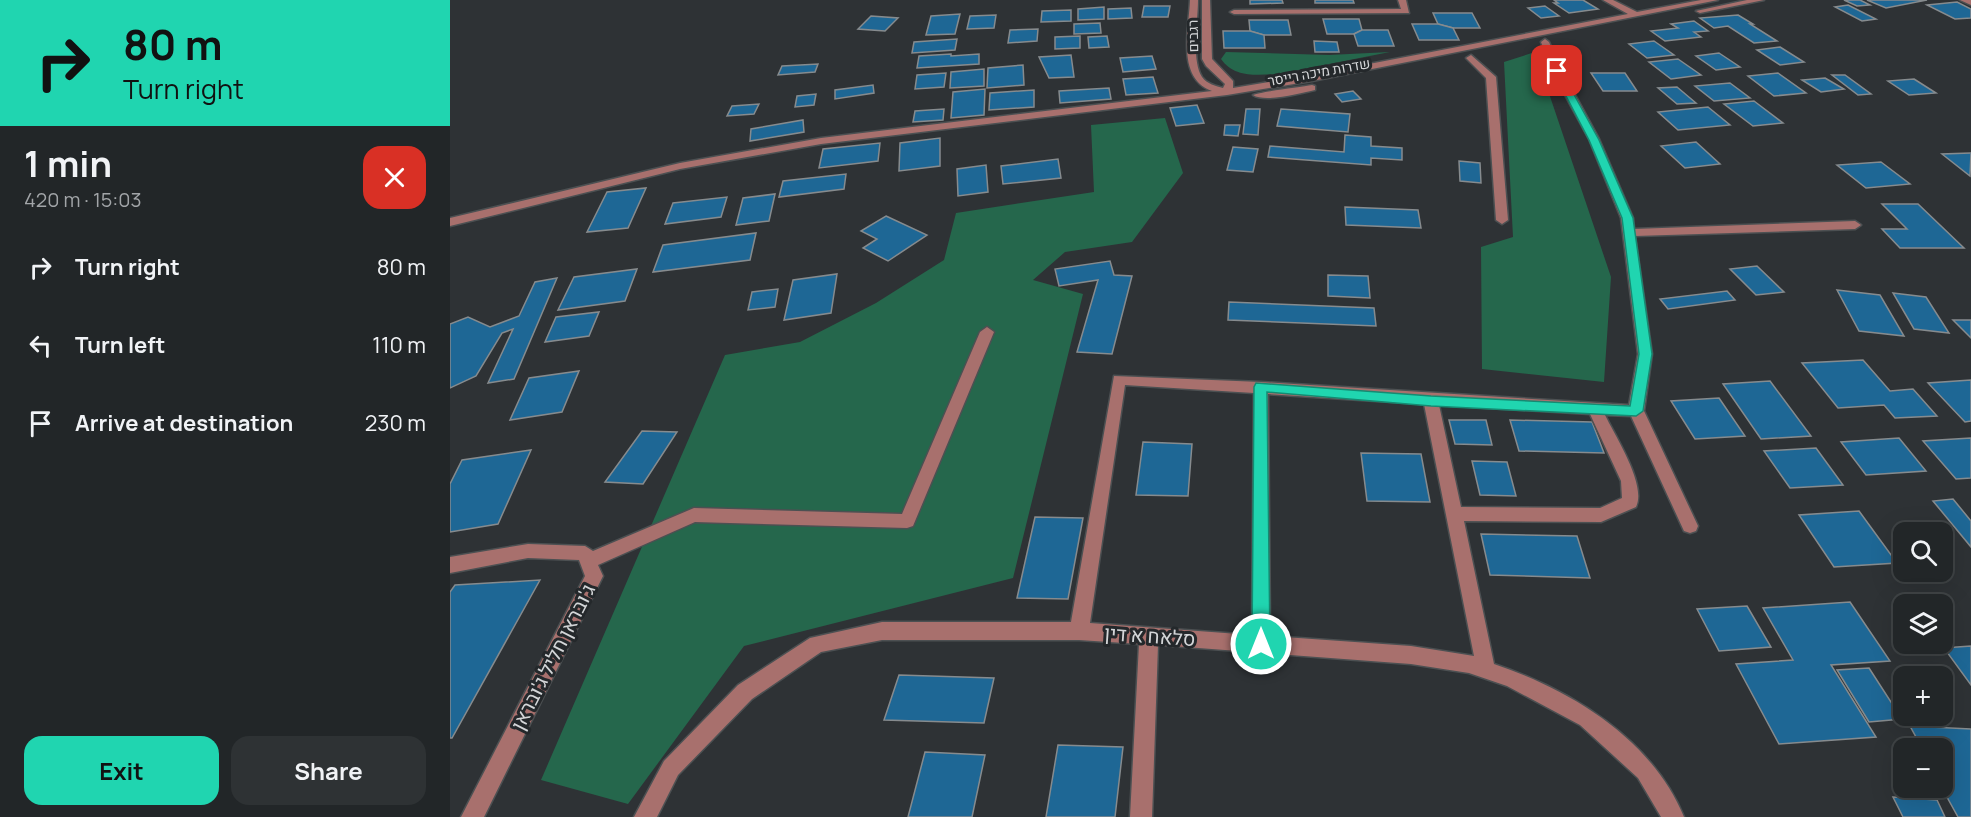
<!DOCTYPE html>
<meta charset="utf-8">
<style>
body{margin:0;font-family:Manrope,Heebo,sans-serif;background:#2e3234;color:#f1f3f6;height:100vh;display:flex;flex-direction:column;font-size:22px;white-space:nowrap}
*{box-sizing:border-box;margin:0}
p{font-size:20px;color:#a2a5a8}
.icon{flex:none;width:33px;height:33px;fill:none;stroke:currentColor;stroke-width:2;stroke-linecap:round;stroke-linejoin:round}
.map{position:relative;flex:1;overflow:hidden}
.details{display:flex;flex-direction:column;background:#222628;width:450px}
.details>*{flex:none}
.hud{background:#20d5b0;color:#111;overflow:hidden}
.fabs{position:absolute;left:1443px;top:522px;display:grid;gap:12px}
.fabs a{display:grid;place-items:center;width:60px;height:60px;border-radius:12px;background:#222628;box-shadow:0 6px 24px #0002,0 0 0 2px #3f4345;font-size:30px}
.pin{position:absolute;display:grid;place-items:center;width:51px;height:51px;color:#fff;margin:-26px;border-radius:12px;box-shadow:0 3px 9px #0006}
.me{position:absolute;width:66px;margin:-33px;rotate:0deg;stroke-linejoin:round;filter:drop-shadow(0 0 4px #0008)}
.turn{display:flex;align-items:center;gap:21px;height:126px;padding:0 24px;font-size:27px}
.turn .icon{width:78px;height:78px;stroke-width:2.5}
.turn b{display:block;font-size:42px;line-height:51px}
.round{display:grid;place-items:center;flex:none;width:63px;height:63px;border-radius:18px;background:#2e3234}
.summary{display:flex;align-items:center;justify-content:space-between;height:102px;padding:0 24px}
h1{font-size:36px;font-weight:700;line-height:45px}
.button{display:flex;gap:12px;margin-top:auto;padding:12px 24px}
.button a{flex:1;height:69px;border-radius:18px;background:#20d5b0;color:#111;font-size:24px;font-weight:700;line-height:69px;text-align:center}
.button a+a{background:#2e3234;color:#f1f3f6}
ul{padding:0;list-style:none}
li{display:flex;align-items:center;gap:18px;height:78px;padding:0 24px}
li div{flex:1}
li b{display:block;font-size:22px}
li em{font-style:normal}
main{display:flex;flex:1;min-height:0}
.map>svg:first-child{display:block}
</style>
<main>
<section class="details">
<div class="hud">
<div class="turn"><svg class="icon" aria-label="right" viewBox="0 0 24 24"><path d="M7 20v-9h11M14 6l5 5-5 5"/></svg><div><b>80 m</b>Turn right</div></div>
</div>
<div class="summary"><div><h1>1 min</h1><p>420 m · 15:03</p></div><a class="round" style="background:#d93025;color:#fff"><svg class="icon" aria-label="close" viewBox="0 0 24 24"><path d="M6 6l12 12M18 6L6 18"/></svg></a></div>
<ul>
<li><svg class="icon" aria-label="right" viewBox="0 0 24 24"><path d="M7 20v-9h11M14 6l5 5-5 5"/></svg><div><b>Turn right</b></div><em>80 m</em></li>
<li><svg class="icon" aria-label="left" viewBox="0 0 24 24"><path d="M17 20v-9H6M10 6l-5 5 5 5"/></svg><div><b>Turn left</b></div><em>110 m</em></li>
<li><svg class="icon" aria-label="arrive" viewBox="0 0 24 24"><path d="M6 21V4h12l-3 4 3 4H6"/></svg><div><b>Arrive at destination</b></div><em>230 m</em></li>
</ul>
<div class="button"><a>Exit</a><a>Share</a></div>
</section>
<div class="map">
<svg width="1521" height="817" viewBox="0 0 1521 817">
<rect width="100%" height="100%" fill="#2e3235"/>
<g fill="#25674c">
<path d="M776 52 879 55 940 52 828 74C807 75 784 78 771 59Z"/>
<polygon points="1085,52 1161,277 1154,382 1032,369 1031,247 1063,237 1054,62"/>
<polygon points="715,118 733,173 682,242 615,252 583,280 633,294 563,578 294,646 178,804 91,780 275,355 350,342 426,303 494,260 506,213 644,192 641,125"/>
</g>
<g fill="#1e6795" stroke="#868b8e" stroke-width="1.5">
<polygon points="800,0 832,0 833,3 800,4"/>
<polygon points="865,0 903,0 904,3 865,3"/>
<polygon points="1104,0 1133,0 1148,9 1119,13 1104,3 1108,3"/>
<polygon points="1394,0 1410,0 1420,5 1407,6"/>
<polygon points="1417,0 1477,0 1436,8"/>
<polygon points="1507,2 1521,9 1521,18 1505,19 1477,5"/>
<polygon points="1398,5 1426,19 1412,21 1385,7"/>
<polygon points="694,6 720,6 718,17 692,17"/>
<polygon points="1095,6 1109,16 1091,18 1078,8"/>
<polygon points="654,7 654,19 628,20 628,9"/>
<polygon points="681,8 682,18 658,19 658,9"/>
<polygon points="621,10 621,21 591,22 592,11"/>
<polygon points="983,13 1022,13 1030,28 1003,28 988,24"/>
<polygon points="510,14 505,34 476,35 481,16"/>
<polygon points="546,15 544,28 517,29 520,16"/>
<polygon points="1288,15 1303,24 1300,24 1327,41 1304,43 1278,26 1264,28 1250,18"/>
<polygon points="421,16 448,18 435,31 408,29"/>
<polygon points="873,19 909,19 912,30 904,34 877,34"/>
<polygon points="799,20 838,20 841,35 814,35 800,31"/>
<polygon points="1244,21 1258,31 1244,32 1251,37 1215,41 1201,31 1228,28 1221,24"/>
<polygon points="650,23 651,33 624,34 624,24"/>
<polygon points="962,24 988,24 1003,28 1009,40 969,40"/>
<polygon points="588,29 587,41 558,43 560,30"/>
<polygon points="912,30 938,30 944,46 908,46 904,34"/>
<polygon points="773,31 800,31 814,35 815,48 774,48"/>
<polygon points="630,36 630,48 605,49 605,37"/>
<polygon points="657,36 659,47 639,48 638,37"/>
<polygon points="507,39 505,50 462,53 464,42"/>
<polygon points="864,41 887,42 889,52 865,52"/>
<polygon points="1204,41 1224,55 1197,58 1179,44"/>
<polygon points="1330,47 1354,62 1330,65 1307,50"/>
<polygon points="1269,53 1290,67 1266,70 1246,56"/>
<polygon points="501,54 501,56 529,54 529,64 467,68 469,56"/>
<polygon points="621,55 624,77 599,78 589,57"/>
<polygon points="702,56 706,69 673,72 670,58"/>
<polygon points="1228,59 1251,75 1221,79 1199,62"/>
<polygon points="368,64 365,72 328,75 332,66"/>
<polygon points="573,65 574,85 537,88 538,68"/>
<polygon points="534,69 534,86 500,88 501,72"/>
<polygon points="496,73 494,87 465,89 467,75"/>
<polygon points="1141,73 1175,73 1187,91 1153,91"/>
<polygon points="1328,73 1356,93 1324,96 1298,76"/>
<polygon points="1382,75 1395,75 1421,94 1408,95"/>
<polygon points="703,77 708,93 676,95 673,79"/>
<polygon points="1375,78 1394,89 1371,92 1352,80"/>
<polygon points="1464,79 1486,93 1459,95 1438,81"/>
<polygon points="1280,83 1300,98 1264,101 1245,86"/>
<polygon points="423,85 424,93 385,99 385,90"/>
<polygon points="1227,87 1246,103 1227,104 1208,88"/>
<polygon points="659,88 661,99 610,103 609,91"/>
<polygon points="535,89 534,115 501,118 503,92"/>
<polygon points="584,90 584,107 539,110 540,93"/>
<polygon points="903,91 911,99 892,102 885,94"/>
<polygon points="366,94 364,105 345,107 347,96"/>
<polygon points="1304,101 1333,123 1303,126 1274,104"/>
<polygon points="309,104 304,114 277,116 282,106"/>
<polygon points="747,105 754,123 726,126 720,108"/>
<polygon points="1258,107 1280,125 1228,130 1208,112"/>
<polygon points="494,109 493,120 463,122 465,111"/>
<polygon points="796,109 810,109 808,135 793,134"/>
<polygon points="831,109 900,114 898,132 827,126"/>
<polygon points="353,120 354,132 300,141 301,129"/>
<polygon points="775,125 790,125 788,136 774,135"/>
<polygon points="895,135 921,137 921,146 952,148 952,160 921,158 921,165 818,157 820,146 894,152"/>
<polygon points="490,138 490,166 449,171 450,143"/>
<polygon points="1246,142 1270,164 1235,168 1211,146"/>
<polygon points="430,143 428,161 369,168 373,149"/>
<polygon points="783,147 808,149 803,172 777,170"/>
<polygon points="1521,153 1520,176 1492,154"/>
<polygon points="608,159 611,178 553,184 551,166"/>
<polygon points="1009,161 1030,163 1031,183 1010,181"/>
<polygon points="1431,162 1460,184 1416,188 1387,165"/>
<polygon points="536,165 538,192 508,196 507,169"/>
<polygon points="396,174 394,189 329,197 333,181"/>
<polygon points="196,188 178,228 137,232 157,192"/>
<polygon points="325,194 319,221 286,225 293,198"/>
<polygon points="277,197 271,217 215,224 223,203"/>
<polygon points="1432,204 1468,204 1514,248 1450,248 1432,229 1457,229"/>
<polygon points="895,207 968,210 971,228 896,225"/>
<polygon points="436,216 477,235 438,261 413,248 427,239 411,231"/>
<polygon points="306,233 300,260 203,272 213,245"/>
<polygon points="660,261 664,275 682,276 662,354 627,352 648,280 609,286 605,269"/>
<polygon points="1307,266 1334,292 1306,295 1280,269"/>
<polygon points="187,269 175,301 108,310 124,277"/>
<polygon points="387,274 381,313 334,320 343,280"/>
<polygon points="878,275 918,276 920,298 878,296"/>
<polygon points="107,278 64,379 38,383 63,329 52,333 26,376 0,388 0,324 18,317 40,327 69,316 85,282"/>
<polygon points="328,289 325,307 298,310 302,292"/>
<polygon points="1387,290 1430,295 1454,336 1409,331"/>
<polygon points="1277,291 1285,300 1218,309 1210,299"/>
<polygon points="1443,293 1476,297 1499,333 1464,329"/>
<polygon points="779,302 924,308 926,326 778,320"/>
<polygon points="149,312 139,336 95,342 106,317"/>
<polygon points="1503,320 1521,320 1521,338"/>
<polygon points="1413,360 1440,391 1463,389 1487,416 1445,418 1434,405 1388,408 1352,363"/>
<polygon points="129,371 112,412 60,420 79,378"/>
<polygon points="1521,380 1521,421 1515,422 1478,383"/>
<polygon points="1320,381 1361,436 1311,439 1273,384"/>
<polygon points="1269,398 1295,436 1245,439 1221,401"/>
<polygon points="999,420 1036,420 1042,445 1005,444"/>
<polygon points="1060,420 1142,422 1154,453 1069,451"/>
<polygon points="192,431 227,432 193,484 155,482"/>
<polygon points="1449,438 1476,471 1416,475 1391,442"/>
<polygon points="1521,438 1521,478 1506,479 1473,441"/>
<polygon points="693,442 742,444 738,496 686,495"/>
<polygon points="1366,448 1393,485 1340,488 1314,451"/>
<polygon points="81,450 48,524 0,532 0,484 12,460"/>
<polygon points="911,453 971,454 980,502 917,501"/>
<polygon points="1022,461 1057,462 1066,496 1030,495"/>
<polygon points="1503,499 1521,521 1521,547 1483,501"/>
<polygon points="1409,511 1447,563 1384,567 1349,515"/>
<polygon points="585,517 633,518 618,599 567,598"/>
<polygon points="1031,534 1127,536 1140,578 1040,575"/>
<polygon points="1492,561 1501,572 1469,575 1466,572 1492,572"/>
<polygon points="90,580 2,738 0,738 0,592 5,585"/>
<polygon points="1400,602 1440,661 1381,665 1426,737 1329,744 1286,664 1343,660 1313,608"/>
<polygon points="1297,606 1321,647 1269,651 1247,609"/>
<polygon points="1521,646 1521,685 1494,648"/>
<polygon points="1419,668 1452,719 1419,722 1387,670"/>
<polygon points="449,675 544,678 534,723 434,720"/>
<polygon points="1460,726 1521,729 1521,817 1508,817 1492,788 1492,748 1472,748"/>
<polygon points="608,745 673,747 665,817 596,817"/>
<polygon points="475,752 535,755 522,817 458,817"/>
<polygon points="1443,797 1487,800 1495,817 1453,817"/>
</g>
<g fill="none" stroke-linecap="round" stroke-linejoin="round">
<g stroke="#4c5052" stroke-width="3">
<g id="minor">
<path d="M740 0H748C748 21 741 60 752 77 757 84 766 86 773 88L775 84 756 66 752 59V0H760L762 59 783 81V88L862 75 1178 14 1153 0H1163L1187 12 1251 0H1268L862 81 777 95 371 144 230 169 0 226V218L230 163 371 138 762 91C726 78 739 29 740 0Z"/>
<polygon points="948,0 956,0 959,13 784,14 780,12 784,10 951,9"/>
<polygon points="1297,0 1314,0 1250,13 1246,11"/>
<polygon points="1510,0 1521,0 1521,5"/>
<path d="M1095 39 1099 42 1112 71 1149 139 1183 218 1184 229 1405 221 1411 225 1405 229 1185 236 1202 354 1194 411 1248 526 1246 531 1240 533 1234 531 1181 416 1155 415C1165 436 1197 485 1186 507L1151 522 1014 521 1044 664C1121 690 1202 739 1234 817H1211L1188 778 1130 725 1057 686 1019 673 961 664 708 645 702 817H680L689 644 629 640H432L371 652 302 699 228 775 207 817H184L214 761 288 685 360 638 432 622H621L664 376 811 382 1179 405 1188 354 1171 218 1139 139 1102 71 1091 42ZM675 385 804 393 802 635 640 623ZM818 394 974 404 1024 656 961 646 820 636ZM989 405 1140 414 1171 481 1172 498 1150 508 1011 507Z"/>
<polygon points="1021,55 1046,77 1058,220 1052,224 1046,220 1036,78 1016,58"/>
<path d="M862 85 865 86V90C851 93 815 103 803 95 808 92 851 87 862 85Z"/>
<polygon points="537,327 544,332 463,526 457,528 245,522 148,565 153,576 34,817 11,817 135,576 129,560 78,558 0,573 0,557 78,544 135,546 143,551 244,508 452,514 530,332"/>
</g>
</g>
<use href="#minor" fill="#a8706d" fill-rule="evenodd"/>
</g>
<polygon fill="#20d5b0" stroke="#158a72" stroke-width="1.5" points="1107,68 1111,71 1149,140 1183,218 1202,354 1193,411 1186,416 981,406 817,392 820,644 817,649 811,652 805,649 802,644 804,387 806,383 981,396 1180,406 1189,354 1172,218 1139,140 1103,71"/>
<g text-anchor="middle" stroke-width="6" stroke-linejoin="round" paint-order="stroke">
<g font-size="14" fill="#d4d6d8" stroke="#24282b">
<text transform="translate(743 36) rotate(-91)" y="5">רגבים</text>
<text transform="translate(869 72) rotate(-10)" y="5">שדרות מיכה רייסר</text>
</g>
<g font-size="20" fill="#d4d6d8" stroke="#24282b">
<text transform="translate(700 636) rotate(4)" y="7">סלאח א דין</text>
<text transform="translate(103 657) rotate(-63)" y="7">ג'ובראן חליל ג'ובראן</text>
</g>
</g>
</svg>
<div class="fabs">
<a><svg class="icon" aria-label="search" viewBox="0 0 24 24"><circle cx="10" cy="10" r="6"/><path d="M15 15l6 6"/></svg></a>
<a><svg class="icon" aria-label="layers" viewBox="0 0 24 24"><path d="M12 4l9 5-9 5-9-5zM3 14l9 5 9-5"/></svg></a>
<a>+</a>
<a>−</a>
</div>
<div class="pin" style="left:1107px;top:71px;background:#d93025"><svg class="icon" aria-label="arrive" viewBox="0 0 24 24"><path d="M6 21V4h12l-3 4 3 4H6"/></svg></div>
<svg class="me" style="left:811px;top:644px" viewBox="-20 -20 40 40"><circle r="17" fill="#20d5b0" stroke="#fff" stroke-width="3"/><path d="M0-11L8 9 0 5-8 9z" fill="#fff"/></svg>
</div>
</main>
